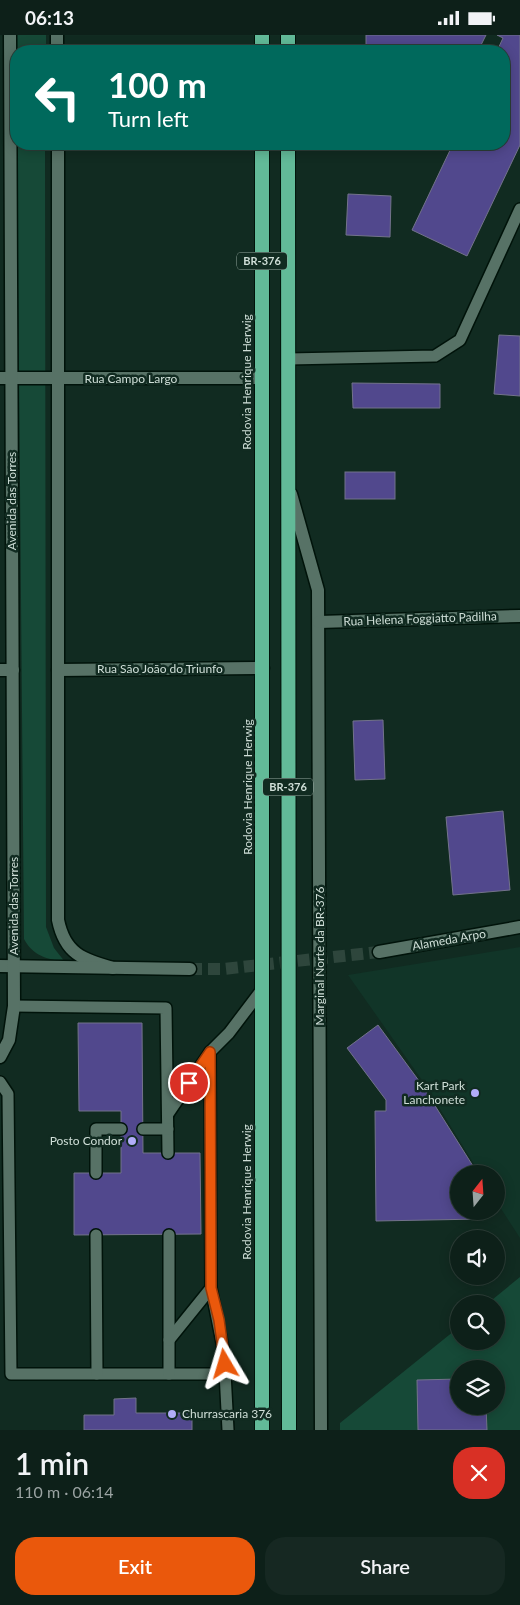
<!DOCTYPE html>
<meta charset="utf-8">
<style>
body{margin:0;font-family:Lato,sans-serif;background:#162822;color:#f1f3f6;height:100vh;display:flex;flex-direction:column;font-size:19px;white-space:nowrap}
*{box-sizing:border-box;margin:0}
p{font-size:16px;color:#9aa3a2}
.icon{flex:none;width:28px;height:28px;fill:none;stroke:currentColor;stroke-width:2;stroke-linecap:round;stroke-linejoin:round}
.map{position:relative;height:1395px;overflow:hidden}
.side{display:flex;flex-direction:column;background:#0d2019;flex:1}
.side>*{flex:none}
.banner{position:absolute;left:10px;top:10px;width:500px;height:105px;border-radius:20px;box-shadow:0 2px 12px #0003,0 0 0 1px #2d3e38;background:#00695c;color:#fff;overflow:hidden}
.needle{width:32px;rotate:17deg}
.fabs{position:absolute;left:450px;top:1130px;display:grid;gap:10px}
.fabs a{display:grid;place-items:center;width:55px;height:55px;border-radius:50%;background:#0d2019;box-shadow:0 2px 12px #0003,0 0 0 1px #2d3e38;font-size:25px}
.pin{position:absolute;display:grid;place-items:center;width:42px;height:42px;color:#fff;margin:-21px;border:2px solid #fff;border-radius:50%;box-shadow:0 1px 5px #0007}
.me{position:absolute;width:55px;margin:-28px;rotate:353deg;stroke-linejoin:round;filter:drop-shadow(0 0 4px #0008)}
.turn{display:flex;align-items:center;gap:18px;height:105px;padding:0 15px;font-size:22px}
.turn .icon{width:65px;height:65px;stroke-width:2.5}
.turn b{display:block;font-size:35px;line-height:42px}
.round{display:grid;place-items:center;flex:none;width:52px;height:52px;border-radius:20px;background:#162822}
.overview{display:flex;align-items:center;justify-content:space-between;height:85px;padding:0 15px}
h1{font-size:30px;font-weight:600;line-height:38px}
.button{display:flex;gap:10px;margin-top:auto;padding:10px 15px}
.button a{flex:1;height:58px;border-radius:20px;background:#ea580c;color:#fff;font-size:20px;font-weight:600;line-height:58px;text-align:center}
.button a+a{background:#162822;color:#f1f3f6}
.status{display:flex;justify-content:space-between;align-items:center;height:35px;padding:0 25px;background:#0d2019;direction:ltr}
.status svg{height:14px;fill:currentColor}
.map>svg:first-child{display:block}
</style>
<div class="status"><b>06:13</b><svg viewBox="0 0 49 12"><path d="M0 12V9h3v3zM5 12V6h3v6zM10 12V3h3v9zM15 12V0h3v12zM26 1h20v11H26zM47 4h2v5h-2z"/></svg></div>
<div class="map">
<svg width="520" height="1395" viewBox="0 0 520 1395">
<rect width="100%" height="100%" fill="#112b21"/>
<polygon fill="#113528" points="520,912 520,1203 496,1166 496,1139 480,1139 424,1048 348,940"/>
<g fill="#164937" fill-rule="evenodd">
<rect x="16" y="0" width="30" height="16"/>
<path d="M17 109H45L46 892 54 913 65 927C47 924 33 921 24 904Z"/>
<path d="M520 1242V1395H340V1388L459 1292V1306H496V1269H487ZM459 1334H496V1371H459Z"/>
</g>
<g fill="#51488d" stroke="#73738b">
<polygon points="366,0 486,0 478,16 366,16"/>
<polygon points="497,0 520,0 520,110 467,221 412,195 453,109 504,109 504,16 497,16 503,3"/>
<polygon points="348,159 391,161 390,202 346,200"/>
<polygon points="499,300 520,301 520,361 494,359"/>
<polygon points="352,348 440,349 440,373 353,373"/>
<rect x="345" y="437" width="50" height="27"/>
<polygon points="383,685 385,744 355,745 353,686"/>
<polygon points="503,776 510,855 453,860 446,782"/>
<polygon points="78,988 142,988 143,1118 200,1118 201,1199 74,1200 74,1138 121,1138 121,1076 79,1076"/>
<polygon points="378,990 422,1050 478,1139 459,1139 459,1176 481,1176 481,1184 376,1186 375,1076 386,1076 386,1065 347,1013"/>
<polygon points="459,1344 459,1371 486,1371 487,1395 418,1395 417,1345"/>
<polygon points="136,1363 136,1378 192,1378 192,1395 84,1395 84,1380 114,1380 114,1364"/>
</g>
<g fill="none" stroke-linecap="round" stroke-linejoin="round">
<polyline stroke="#2e463c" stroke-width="12" stroke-dasharray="12 6" stroke-linecap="butt" points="190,934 223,934 379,917"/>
<g stroke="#00130a" stroke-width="14">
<g id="service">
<polyline points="288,324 435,321 460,305 520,174"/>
<polyline points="14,971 166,973 168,1118"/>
<polyline points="210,1017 211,1253 224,1318 228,1395"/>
<polyline points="0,1047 8,1059 11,1339 226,1339"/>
<polyline points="168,1079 210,1017 229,998 263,953"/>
<polyline points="143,1094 168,1094"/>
<polyline points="96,1138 96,1094 121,1094"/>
<polyline points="96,1200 97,1339"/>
<polyline points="169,1200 169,1339"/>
<polyline points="169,1305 211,1253"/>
</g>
</g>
<g stroke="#00130a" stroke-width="15">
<g id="minor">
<polyline points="0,343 12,343"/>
<polyline points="0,635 13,635"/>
<polyline points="58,635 263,633"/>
</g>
</g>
<g stroke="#00130a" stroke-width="15">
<g id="secondary">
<polyline points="57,0 57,16"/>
<path d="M58 109V885C65 919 82 924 113 933"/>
<polyline points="12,343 262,343"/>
<polyline points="291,459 318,555 321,1395"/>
<polyline points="319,587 520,581"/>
<polyline points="379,917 520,892"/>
<polyline points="0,931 190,934"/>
<polyline points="0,1022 9,1005 14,971 10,0"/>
</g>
</g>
<g stroke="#00130a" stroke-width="16">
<g id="trunk">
<polyline points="262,0 262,16"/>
<polyline points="288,0 288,16"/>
<polyline points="288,109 289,1395"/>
<polyline points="262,1395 262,109"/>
</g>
</g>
<use href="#service" stroke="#577266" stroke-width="11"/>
<use href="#minor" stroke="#577266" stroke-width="12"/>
<use href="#secondary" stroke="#577266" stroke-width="12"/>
<use href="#trunk" stroke="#62ba98" stroke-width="14"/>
</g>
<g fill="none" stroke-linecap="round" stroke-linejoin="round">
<g stroke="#983908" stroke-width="12">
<polyline id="route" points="189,1048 210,1017 211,1253 219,1285 225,1329"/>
</g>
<use href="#route" stroke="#ea580c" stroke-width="9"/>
</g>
<g fill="#b2adf9" stroke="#112b21" stroke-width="2">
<circle cx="475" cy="1058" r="5"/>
<circle cx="132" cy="1106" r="5"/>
<circle cx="172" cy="1379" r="5"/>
</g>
<g text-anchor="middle" stroke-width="5" stroke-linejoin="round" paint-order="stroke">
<g fill="#112b21" stroke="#97a9a1" stroke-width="1">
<rect x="237" y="217.5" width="50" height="17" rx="4"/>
<rect x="263" y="743.5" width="50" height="17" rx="4"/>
</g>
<g font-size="11" font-weight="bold" fill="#d0dfd8">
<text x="262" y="230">BR-376</text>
<text x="288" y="756">BR-376</text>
</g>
<g font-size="12" fill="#d0dfd8" stroke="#112b21">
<text x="131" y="348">Rua Campo Largo</text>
<text transform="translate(247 347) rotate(-90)" y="4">Rodovia Henrique Herwig</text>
<text transform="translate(12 466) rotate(-90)" y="4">Avenida das Torres</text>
<text transform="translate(420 584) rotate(-2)" y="4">Rua Helena Foggiatto Padilha</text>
<text x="160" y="638">Rua São João do Triunfo</text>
<text transform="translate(248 752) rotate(-90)" y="4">Rodovia Henrique Herwig</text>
<text transform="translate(14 871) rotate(-90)" y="4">Avenida das Torres</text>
<text transform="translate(449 905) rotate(-10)" y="4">Alameda Arpo</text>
<text transform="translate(320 921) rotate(-90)" y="4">Marginal Norte da BR-376</text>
<text transform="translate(247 1157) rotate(-90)" y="4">Rodovia Henrique Herwig</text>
</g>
<g font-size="12" fill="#d0dfd8" stroke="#112b21" text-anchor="end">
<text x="465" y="1055">Kart Park<tspan x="465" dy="14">Lanchonete</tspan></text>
<text x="122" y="1110">Posto Condor</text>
<text x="182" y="1383" text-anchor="start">Churrascaria 376</text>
</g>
</g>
</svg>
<div class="fabs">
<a><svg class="needle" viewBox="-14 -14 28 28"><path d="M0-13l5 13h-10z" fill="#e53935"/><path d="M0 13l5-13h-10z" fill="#9aa3a2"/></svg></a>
<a><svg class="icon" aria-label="sound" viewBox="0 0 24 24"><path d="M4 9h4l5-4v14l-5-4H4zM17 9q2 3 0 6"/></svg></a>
<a><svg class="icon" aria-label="search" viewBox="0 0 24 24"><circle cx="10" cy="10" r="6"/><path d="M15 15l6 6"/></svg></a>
<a><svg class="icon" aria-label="layers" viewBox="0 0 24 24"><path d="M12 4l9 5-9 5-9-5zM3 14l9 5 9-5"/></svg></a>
</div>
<div class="pin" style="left:189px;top:1048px;background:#d93025"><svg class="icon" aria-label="arrive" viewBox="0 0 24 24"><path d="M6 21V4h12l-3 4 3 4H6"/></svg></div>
<svg class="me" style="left:225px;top:1329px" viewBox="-20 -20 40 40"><path d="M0-17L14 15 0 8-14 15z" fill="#ea580c" stroke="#fff" stroke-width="4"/></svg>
<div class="banner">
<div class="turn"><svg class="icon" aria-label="left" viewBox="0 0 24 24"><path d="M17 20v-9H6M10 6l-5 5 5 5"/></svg><div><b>100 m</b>Turn left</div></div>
</div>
</div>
<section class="side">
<div class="overview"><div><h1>1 min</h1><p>110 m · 06:14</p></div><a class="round" style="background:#d93025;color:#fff"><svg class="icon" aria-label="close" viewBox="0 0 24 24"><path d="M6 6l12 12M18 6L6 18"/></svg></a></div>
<div class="button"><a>Exit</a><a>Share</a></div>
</section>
